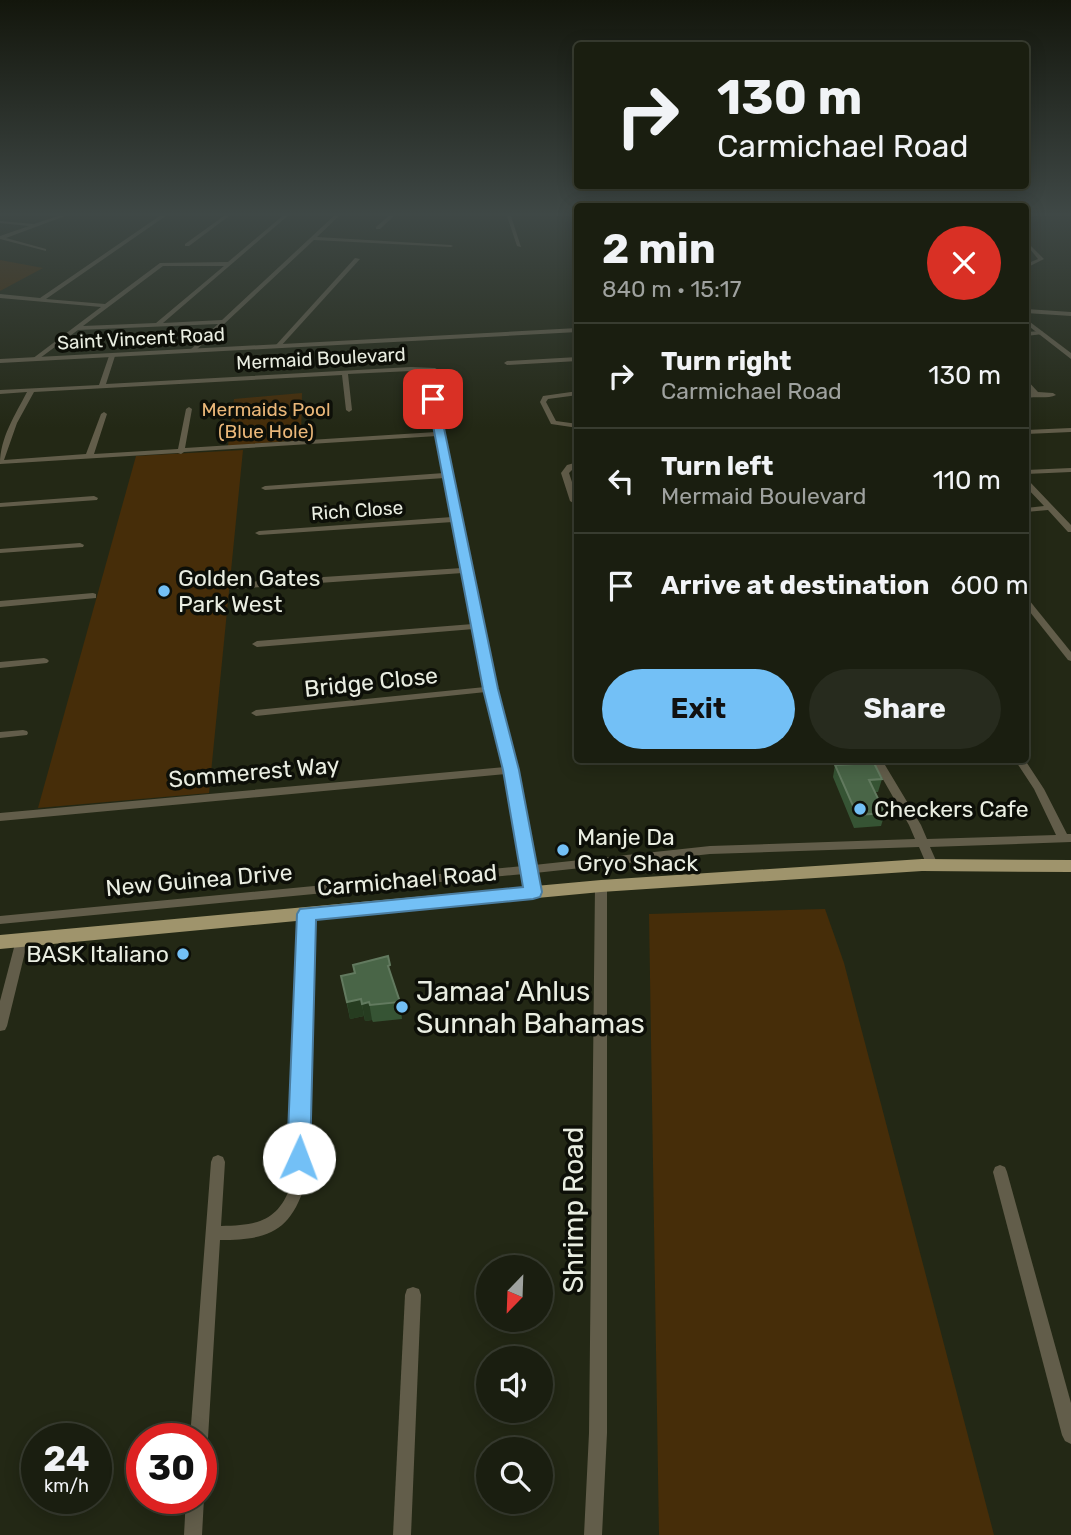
<!DOCTYPE html>
<meta charset="utf-8">
<style>
body{margin:0;font-family:Rubik,sans-serif;background:#272b1e;color:#f1f3f6;height:100vh;display:flex;flex-direction:column;font-size:26px;white-space:nowrap}
*{box-sizing:border-box;margin:0}
p{font-size:23px;color:#9fa29f}
.icon{flex:none;width:38px;height:38px;fill:none;stroke:currentColor;stroke-width:2;stroke-linecap:round;stroke-linejoin:round}
.map{position:relative;flex:1;overflow:hidden}
.drawer{position:absolute;left:574px;top:203px;width:455px;height:560px;display:flex;flex-direction:column;background:#1a1e10;border-radius:7px;box-shadow:0 4px 18px #0003,0 0 0 2px #383c30}
.drawer>*{flex:none}
.hud{position:absolute;left:574px;top:42px;width:455px;height:147px;border-radius:7px;box-shadow:0 4px 18px #0003,0 0 0 2px #383c30;background:#1a1e10;color:#f1f3f6;overflow:hidden}
.needle{width:46px;rotate:203deg}
.tools{position:absolute;left:476px;top:1255px;display:grid;gap:14px}
.tools a{display:grid;place-items:center;width:77px;height:77px;border-radius:50%;background:#1a1e10;box-shadow:0 4px 18px #0003,0 0 0 2px #383c30;font-size:35px}
.speed{position:absolute;left:21px;top:1423px;display:flex;gap:14px;font-size:35px;font-weight:700;text-align:center}
.speed>*{display:grid;place-content:center;width:91px;height:91px;border-radius:50%;background:#1a1e10;box-shadow:0 4px 18px #0003,0 0 0 2px #383c30;line-height:1}
.speed small{font-size:18px;font-weight:400}
.speed .limit{border:10px solid #d22;background:#fff;color:#111}
.pin{position:absolute;display:grid;place-items:center;width:60px;height:60px;color:#fff;margin:-30px;border-radius:14px;box-shadow:0 4px 10px #0006}
.me{position:absolute;width:77px;margin:-38px;rotate:2deg;stroke-linejoin:round;filter:drop-shadow(0 0 5px #0008)}
.turn{display:flex;align-items:center;gap:24px;height:147px;padding:0 28px;font-size:32px}
.turn .icon{width:91px;height:91px;stroke-width:2.5}
.turn b{display:block;font-size:49px;line-height:60px}
.round{display:grid;place-items:center;flex:none;width:74px;height:74px;border-radius:37px;background:#272b1e}
.overview{display:flex;align-items:center;justify-content:space-between;height:119px;padding:0 28px}
h1{font-size:42px;font-weight:700;line-height:52px}
.action{display:flex;gap:14px;margin-top:auto;padding:14px 28px}
.action a{flex:1;height:80px;border-radius:42px;background:#73c0f6;color:#111;font-size:28px;font-weight:700;line-height:80px;text-align:center}
.action a+a{background:#272b1e;color:#f1f3f6}
ul{padding:0;list-style:none}
li{display:flex;align-items:center;gap:21px;height:105px;padding:0 28px;border-top:2px solid #383c30}
li div{flex:1}
li b{display:block;font-size:26px}
li em{font-style:normal}
.map>svg:first-child{display:block}
</style>
<div class="map">
<svg width="1071" height="1535" viewBox="0 0 1071 1535">
<rect width="100%" height="100%" fill="#232815"/>
<g fill="#462d09">
<polygon points="0,260 43,268 0,291"/>
<polygon points="302,393 301,440 228,446 234,399"/>
<polygon points="243,450 209,793 38,808 136,456"/>
<polygon points="825,909 844,963 994,1535 659,1535 649,914"/>
</g>
<g fill="none" stroke-linecap="round" stroke-linejoin="round">
<g fill="#625d4a" fill-rule="evenodd">
<polygon points="32,213 73,213 6,238 46,249 46,251 0,239 0,236 29,226 0,223 0,221 34,224 58,216"/>
<path d="M164 213H170L46 299 105 304 160 263 228 262 286 213H291L163 323 222 320 337 213H342L317 237 451 245 453 246 451 247 314 240 194 352 189 351 218 324 78 330 36 361H32V359L101 307 0 298V294L40 298ZM163 266H224L156 323 83 326Z"/>
<polygon points="228,213 233,213 189,246 185,246 185,244"/>
<polygon points="392,213 397,213 380,229 376,229 376,227"/>
<polygon points="506,213 510,213 521,247 517,246"/>
<polygon points="1071,213 1071,215 1069,214 1069,213"/>
<polygon points="1026,241 1044,259 1026,268 1026,264 1038,259 1026,244"/>
<polygon points="355,258 360,259 280,347 276,347 276,345"/>
<polygon points="1026,309 1071,312 1071,316 1026,313"/>
<polygon points="1041,331 1043,332 1043,334 1026,336 1026,332"/>
<path d="M112 354 115 356 106 384 411 367 435 368 447 375 449 381 438 393 436 399 451 473 454 475 452 477 460 517 462 519 461 521 472 570 471 572 495 689 516 770 534 865 710 846 915 839 909 825 872 760H882L921 825 927 839 1056 835 1034 789 1015 760H1025L1044 789 1067 834H1071V842L930 847 938 865 936 868H928L919 847 710 854 535 873 539 892 537 895H529L524 874 0 924V916L523 866 506 774 0 821V813L505 767 486 692 256 716 251 713 256 710 485 687 474 629 257 647 252 644 257 641 473 624 463 573 233 589 229 586 233 583 462 568 453 522 259 535 255 533 259 531 452 517 445 478 265 490 261 488 265 486 444 473 437 436 184 452 181 454 178 453 0 464C0 438 15 415 27 392L0 394V390L99 385 109 356ZM411 371 434 372 442 377 443 381C424 400 431 408 436 432L185 448 192 409 189 407 186 409 178 449 94 454 107 414 104 412 101 414 86 454 4 460 17 423 34 392 342 375 346 410 349 412 352 410 348 374Z"/>
<polygon points="578,357 578,361 507,365 504,363 507,361"/>
<path d="M1026 379 1038 392 1053 393 1056 395C1048 399 1035 396 1026 398V394L1031 392 1026 385Z"/>
<polygon points="578,391 578,395 548,399 546,402 556,421 578,424 578,428 551,424 540,402 543,396"/>
<polygon points="1071,428 1071,432 1026,434 1026,430"/>
<polygon points="578,462 578,467 573,469 569,473 578,500 578,506 570,501 561,473 567,465"/>
<polygon points="1071,468 1071,472 1026,474 1026,470"/>
<polygon points="1026,481 1029,481 1071,525 1071,532 1068,532 1048,510 1026,512 1026,508 1044,506 1026,487"/>
<polygon points="94,496 98,498 97,500 0,507 0,503"/>
<polygon points="80,543 84,545 83,547 0,553 0,549"/>
<polygon points="93,593 96,594 96,598 0,607 0,601"/>
<polygon points="1026,599 1029,600 1071,652 1071,661 1068,660 1026,607"/>
<polygon points="44,658 47,659 49,661 47,663 0,668 0,662"/>
<polygon points="23,730 27,731 28,733 27,735 0,738 0,732"/>
<polygon points="601,882 605,883 607,886 607,1433 602,1535 584,1535 589,1433 595,886 597,883"/>
<path d="M307 910 311 911 313 914 305 1185C290 1232 268 1240 220 1240L208 1438 205 1444 201 1446V1438H190L211 1162 213 1157 218 1155 223 1157 225 1162 221 1226C257 1225 278 1222 291 1185L301 914 303 911Z"/>
<polygon points="22,935 26,937 28,940 7,1026 5,1030 0,1031 0,1001 16,940 18,937"/>
<polygon points="1000,1165 1005,1167 1007,1172 1071,1403 1071,1444 1065,1441 1062,1435 993,1172 995,1167"/>
<polygon points="413,1287 419,1289 421,1295 411,1535 393,1535 405,1295 407,1289"/>
<polygon points="201,1491 204,1498 202,1535 184,1535 186,1498 201,1498"/>
</g>
<g fill="#625d4a" fill-rule="evenodd">
<polygon points="1026,319 1071,353 1071,359 1026,324"/>
<polygon points="578,328 578,332 0,363 0,359"/>
</g>
<polygon fill="#9f946c" fill-rule="evenodd" points="922,859 1071,860 1071,872 922,871 601,892 0,949 0,935 601,880"/>
</g>
<g fill="#365434">
<polygon points="835,765 882,779 878,792 875,792 885,813 881,826 854,828 833,777"/>
<polygon points="353,965 392,978 400,1002 402,1019 373,1022 372,1020 365,1021 364,1016 350,1019 341,976 354,973"/>
</g>
<g fill="#263c20">
<polygon points="361,999 364,1016 350,1019 347,1002"/>
<polygon points="369,1002 372,1020 365,1021 362,1004"/>
</g>
<g fill="#496547" stroke="#627a5f" stroke-width="2">
<polygon points="874,763 882,779 869,780 885,813 857,815 835,765"/>
<polygon points="388,956 390,965 388,966 400,1002 370,1005 369,1002 362,1004 361,999 347,1002 341,976 355,973 353,965"/>
</g>
<linearGradient id="sky" x2="0" y2="1"><stop stop-color="#13160c"/><stop offset="0.5" stop-color="#3f4846"/><stop offset="1" stop-color="#3f4846" stop-opacity="0"/></linearGradient>
<rect width="1071" height="428" fill="url(#sky)"/>
<polygon fill="#73c0f6" stroke="#4b7da0" stroke-width="2" points="433,396 438,399 498,689 519,770 542,892 540,897 533,899 316,920 310,1158 306,1165 299,1168 291,1165 287,1158 297,914 300,909 523,887 503,770 483,689 428,399"/>
<g fill="#73c0f6" stroke="#0d0f08" stroke-width="2.5">
<circle cx="164" cy="591" r="7"/>
<circle cx="860" cy="809" r="7"/>
<circle cx="563" cy="850" r="7"/>
<circle cx="183" cy="954" r="7"/>
<circle cx="402" cy="1007" r="7"/>
</g>
<g text-anchor="middle" stroke-width="7" stroke-linejoin="round" paint-order="stroke">
<g font-size="19" fill="#e9ede1" stroke="#0d0f08">
<text transform="translate(141 338) rotate(-3)" y="7">Saint Vincent Road</text>
<text transform="translate(321 358) rotate(-3)" y="7">Mermaid Boulevard</text>
<text transform="translate(357 510) rotate(-4)" y="7">Rich Close</text>
</g>
<g font-size="19" fill="#eab779" stroke="#0d0f08">
<text x="266" y="416">Mermaids Pool<tspan x="266" dy="22">(Blue Hole)</tspan></text>
</g>
<g font-size="23" fill="#e9ede1" stroke="#0d0f08" text-anchor="start">
<text x="178" y="586">Golden Gates<tspan x="178" dy="26">Park West</tspan></text>
<text x="874" y="817">Checkers Cafe</text>
<text x="577" y="845">Manje Da<tspan x="577" dy="26">Gryo Shack</tspan></text>
<text x="169" y="962" text-anchor="end">BASK Italiano</text>
</g>
<g font-size="23" fill="#e9ede1" stroke="#0d0f08">
<text transform="translate(371 682) rotate(-6)" y="8">Bridge Close</text>
<text transform="translate(254 772) rotate(-5)" y="8">Sommerest Way</text>
<text transform="translate(199 880) rotate(-5)" y="8">New Guinea Drive</text>
<text transform="translate(407 880) rotate(-5)" y="8">Carmichael Road</text>
</g>
<g font-size="28" fill="#e9ede1" stroke="#0d0f08" text-anchor="start">
<text x="416" y="1001">Jamaa' Ahlus<tspan x="416" dy="32">Sunnah Bahamas</tspan></text>
</g>
<g font-size="28" fill="#e9ede1" stroke="#0d0f08">
<text transform="translate(573 1210) rotate(-90)" y="10">Shrimp Road</text>
</g>
</g>
</svg>
<div class="tools">
<a><svg class="needle" viewBox="-14 -14 28 28"><path d="M0-13l5 13h-10z" fill="#e53935"/><path d="M0 13l5-13h-10z" fill="#9fa29f"/></svg></a>
<a><svg class="icon" aria-label="sound" viewBox="0 0 24 24"><path d="M4 9h4l5-4v14l-5-4H4zM17 9q2 3 0 6"/></svg></a>
<a><svg class="icon" aria-label="search" viewBox="0 0 24 24"><circle cx="10" cy="10" r="6"/><path d="M15 15l6 6"/></svg></a>
</div>
<div class="speed"><div>24<small>km/h</small></div><div class="limit">30</div></div>
<div class="pin" style="left:433px;top:399px;background:#d93025"><svg class="icon" aria-label="arrive" viewBox="0 0 24 24"><path d="M6 21V4h12l-3 4 3 4H6"/></svg></div>
<svg class="me" style="left:299px;top:1158px" viewBox="-20 -20 40 40"><circle r="19" fill="#fff"/><path d="M0-13L10 11 0 6-10 11z" fill="#73c0f6"/></svg>
<div class="hud">
<div class="turn"><svg class="icon" aria-label="right" viewBox="0 0 24 24"><path d="M7 20v-9h11M14 6l5 5-5 5"/></svg><div><b>130 m</b>Carmichael Road</div></div>
</div>
<section class="drawer">
<div class="overview"><div><h1>2 min</h1><p>840 m · 15:17</p></div><a class="round" style="background:#d93025;color:#fff"><svg class="icon" aria-label="close" viewBox="0 0 24 24"><path d="M6 6l12 12M18 6L6 18"/></svg></a></div>
<ul>
<li><svg class="icon" aria-label="right" viewBox="0 0 24 24"><path d="M7 20v-9h11M14 6l5 5-5 5"/></svg><div><b>Turn right</b><p>Carmichael Road</p></div><em>130 m</em></li>
<li><svg class="icon" aria-label="left" viewBox="0 0 24 24"><path d="M17 20v-9H6M10 6l-5 5 5 5"/></svg><div><b>Turn left</b><p>Mermaid Boulevard</p></div><em>110 m</em></li>
<li><svg class="icon" aria-label="arrive" viewBox="0 0 24 24"><path d="M6 21V4h12l-3 4 3 4H6"/></svg><div><b>Arrive at destination</b></div><em>600 m</em></li>
</ul>
<div class="action"><a>Exit</a><a>Share</a></div>
</section>
</div>
